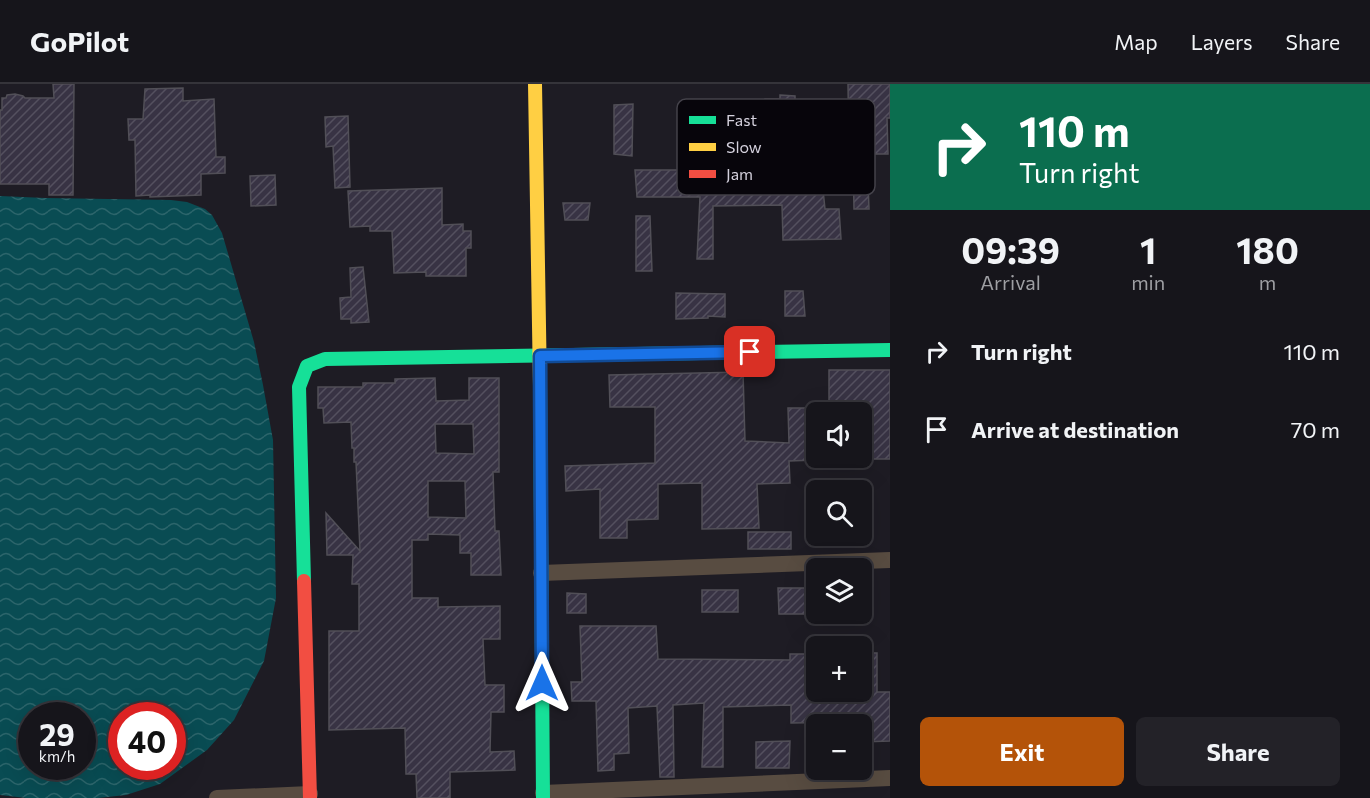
<!DOCTYPE html>
<meta charset="utf-8">
<style>
body{margin:0;font-family:Commissioner,sans-serif;background:#232228;color:#f1f3f6;height:100vh;display:flex;flex-direction:column;font-size:22px;white-space:nowrap}
*{box-sizing:border-box;margin:0}
p{font-size:20px;color:#9e9fa3}
.icon{flex:none;width:33px;height:33px;fill:none;stroke:currentColor;stroke-width:2;stroke-linecap:round;stroke-linejoin:round}
.map{position:relative;flex:1;overflow:hidden}
.sheet{display:flex;flex-direction:column;background:#16151b;width:480px}
.sheet>*{flex:none}
.banner{background:#0b6e4f;color:#fff;overflow:hidden}
.tools{position:absolute;left:806px;top:318px;display:grid;gap:12px}
.tools a{display:grid;place-items:center;width:66px;height:66px;border-radius:9px;background:#16151b;box-shadow:0 6px 24px #0002,0 0 0 2px #35343a;font-size:30px}
.speed{position:absolute;left:18px;top:618px;display:flex;gap:12px;font-size:30px;font-weight:700;text-align:center}
.speed>*{display:grid;place-content:center;width:78px;height:78px;border-radius:50%;background:#16151b;box-shadow:0 6px 24px #0002,0 0 0 2px #35343a;line-height:1}
.speed small{font-size:15px;font-weight:400}
.speed .limit{border:9px solid #d22;background:#fff;color:#111}
.pin{position:absolute;display:grid;place-items:center;width:51px;height:51px;color:#fff;margin:-26px;border-radius:12px;box-shadow:0 3px 9px #0006}
.me{position:absolute;width:66px;margin:-33px;rotate:0deg;stroke-linejoin:round;filter:drop-shadow(0 0 4px #0008)}
.turn{display:flex;align-items:center;gap:21px;height:126px;padding:0 30px;font-size:27px}
.turn .icon{width:78px;height:78px;stroke-width:2.5}
.turn b{display:block;font-size:42px;line-height:51px}
.eta{display:flex;justify-content:space-evenly;align-items:center;height:102px;text-align:center}
.eta b{font-size:36px;font-weight:700;line-height:42px}
.primary-button{display:flex;gap:12px;margin-top:auto;padding:12px 30px}
.primary-button a{flex:1;height:69px;border-radius:9px;background:#b45309;color:#fff;font-size:24px;font-weight:700;line-height:69px;text-align:center}
.primary-button a+a{background:#232228;color:#f1f3f6}
ul{padding:0;list-style:none}
li{display:flex;align-items:center;gap:18px;height:78px;padding:0 30px}
li div{flex:1}
li b{display:block;font-size:22px}
li em{font-style:normal}
header{display:flex;align-items:center;gap:36px;box-sizing:border-box;height:84px;padding:0 30px;background:#16151b;border-bottom:2px solid #35343a}
header strong{font-size:28px}
nav{display:flex;gap:33px;margin-inline-start:auto;font-size:21px}
main{display:flex;flex:1;min-height:0}
.map>svg:first-child{display:block}
</style>
<header>
<strong>GoPilot</strong>
<nav><a>Map</a><a>Layers</a><a>Share</a></nav>
</header>
<main>
<div class="map">
<svg width="890" height="714" viewBox="0 0 890 714">
<defs>
<pattern id="water-waves" width="16" height="10" patternUnits="userSpaceOnUse" patternTransform="scale(1.5)"><rect width="16" height="10" fill="#094c53"/><path d="M0 5q4-4 8 0t8 0" fill="none" stroke="#2c656b"/></pattern>
<pattern id="building-hatch" width="6" height="6" patternUnits="userSpaceOnUse" patternTransform="scale(1.5)"><rect width="6" height="6" fill="#383344"/><path d="M-1 1l2-2M0 6l6-6M5 7l2-2" fill="none" stroke="#54505f"/></pattern>
</defs>
<rect width="100%" height="100%" fill="#1e1c24"/>
<path fill="url(#water-waves)" fill-rule="evenodd" d="M0 112 45 114 171 116 187 118 205 125 212 131 222 149 254 258 263 301 273 356 276 514 264 577 234 636 207 666 160 700 126 711 98 714H26L0 711ZM32 632H82V682H32ZM122 632H172V682H122Z"/>
<g fill="url(#building-hatch)" stroke="#514f57" stroke-width="1.5" fill-rule="evenodd">
<polygon points="53,0 74,0 73,111 49,111 49,100 0,100 0,26 2,26 2,14 6,14 7,11 15,10 23,12 25,14 54,14"/>
<polygon points="848,0 890,0 890,34 887,34 888,70 867,70 869,125 854,125 853,70 849,70"/>
<polygon points="183,4 183,17 214,15 216,73 225,73 225,89 201,90 201,111 150,113 150,111 136,112 135,56 129,56 128,35 143,35 145,5"/>
<polygon points="780,11 795,12 795,41 780,41 782,99 822,96 825,125 839,125 841,155 783,156 782,121 713,122 713,175 697,175 700,113 637,113 635,86 707,86 707,88 743,85 744,78 766,78 765,15 780,15"/>
<polygon points="633,20 632,72 614,70 614,21"/>
<polygon points="348,32 350,103 335,104 333,62 326,63 325,33"/>
<polygon points="275,91 276,121 251,122 250,92"/>
<polygon points="442,104 442,141 463,140 463,147 471,147 471,164 466,164 466,192 426,192 426,188 394,189 392,147 370,147 370,142 350,143 348,107"/>
<polygon points="563,119 590,119 588,136 565,136"/>
<polygon points="636,132 650,132 652,187 636,187"/>
<polygon points="363,183 369,238 351,239 351,235 341,235 340,214 351,213 350,184"/>
<polygon points="785,207 803,207 805,232 785,232"/>
<polygon points="676,209 725,210 725,233 708,232 708,234 676,235"/>
<polygon points="829,286 890,286 890,375 861,375 861,328 829,328"/>
<polygon points="743,288 745,357 789,359 788,324 816,324 816,376 789,377 790,399 757,400 759,444 702,445 702,399 658,400 658,435 627,436 627,454 600,454 600,405 566,407 565,382 655,379 655,323 610,323 609,291"/>
<path d="M435 294 436 317 469 316V294H499V388H493L495 447H499L501 491H471V469H460V451L428 450V456H412V514H438V523L500 522V555H483L485 601H504V628H491L490 668 514 667 515 686 450 688V714H417L416 690H406L405 644 329 646V547H359V500H352L353 471H327L326 429 360 467 356 378H354V364H352L351 338 324 339 323 324H318V303H363V299H395V295ZM435 340H473L474 370 436 369ZM428 397H465L466 434 428 433Z"/>
<rect x="748" y="448" width="43" height="17"/>
<polygon points="778,504 816,504 816,530 779,530"/>
<rect x="702" y="506" width="36" height="22"/>
<polygon points="567,509 586,510 586,529 567,529"/>
<polygon points="580,542 656,542 658,575 790,576 790,570 816,570 816,608 861,608 861,569 877,569 877,608 890,608 890,657 861,658 861,640 856,640 856,638 791,639 791,621 723,623 723,683 702,683 704,619 673,621 674,693 660,693 657,622 628,624 629,669 614,670 614,686 598,687 596,617 572,617 571,598 582,598"/>
<polygon points="790,657 789,684 756,684 756,658"/>
</g>
<g fill="none" stroke-linecap="round" stroke-linejoin="round">
<g stroke="#584c41" stroke-width="16">
<polyline points="541,489 890,476"/>
<polyline points="543,709 890,694"/>
<polyline points="217,714 310,710"/>
</g>
<g stroke="#16e098" stroke-width="14">
<polyline points="540,302 543,714"/>
<polyline points="304,497 299,303 307,282 325,275 890,266"/>
</g>
<polyline stroke="#ffcf43" stroke-width="14" points="535,0 540,302"/>
<polyline stroke="#f24e42" stroke-width="14" points="304,497 310,714"/>
</g>
<g fill="none" stroke-linecap="round" stroke-linejoin="round">
<g stroke="#114b97" stroke-width="15">
<polyline id="route" points="542,599 540,272 750,268"/>
</g>
<use href="#route" stroke="#1a73e8" stroke-width="10"/>
</g>
<rect x="677" y="15" width="198" height="96" rx="9" fill="#07050b" stroke="#44424a" stroke-width="1.5"/>
<rect x="689" y="32" width="27" height="8" fill="#16e098"/>
<rect x="689" y="59" width="27" height="8" fill="#ffcf43"/>
<rect x="689" y="86" width="27" height="8" fill="#f24e42"/>
<g font-size="16" fill="#d4d1dd">
<text x="726" y="42">Fast</text>
<text x="726" y="69">Slow</text>
<text x="726" y="96">Jam</text>
</g>
</svg>
<div class="tools">
<a><svg class="icon" aria-label="sound" viewBox="0 0 24 24"><path d="M4 9h4l5-4v14l-5-4H4zM17 9q2 3 0 6"/></svg></a>
<a><svg class="icon" aria-label="search" viewBox="0 0 24 24"><circle cx="10" cy="10" r="6"/><path d="M15 15l6 6"/></svg></a>
<a><svg class="icon" aria-label="layers" viewBox="0 0 24 24"><path d="M12 4l9 5-9 5-9-5zM3 14l9 5 9-5"/></svg></a>
<a>+</a>
<a>−</a>
</div>
<div class="speed"><div>29<small>km/h</small></div><div class="limit">40</div></div>
<div class="pin" style="left:750px;top:268px;background:#d93025"><svg class="icon" aria-label="arrive" viewBox="0 0 24 24"><path d="M6 21V4h12l-3 4 3 4H6"/></svg></div>
<svg class="me" style="left:542px;top:599px" viewBox="-20 -20 40 40"><path d="M0-17L14 15 0 8-14 15z" fill="#1a73e8" stroke="#fff" stroke-width="4"/></svg>
</div>
<section class="sheet">
<div class="banner">
<div class="turn"><svg class="icon" aria-label="right" viewBox="0 0 24 24"><path d="M7 20v-9h11M14 6l5 5-5 5"/></svg><div><b>110 m</b>Turn right</div></div>
</div>
<div class="eta">
<div><b>09:39</b><p>Arrival</p></div>
<div><b>1</b><p>min</p></div>
<div><b>180</b><p>m</p></div>
</div>
<ul>
<li><svg class="icon" aria-label="right" viewBox="0 0 24 24"><path d="M7 20v-9h11M14 6l5 5-5 5"/></svg><div><b>Turn right</b></div><em>110 m</em></li>
<li><svg class="icon" aria-label="arrive" viewBox="0 0 24 24"><path d="M6 21V4h12l-3 4 3 4H6"/></svg><div><b>Arrive at destination</b></div><em>70 m</em></li>
</ul>
<div class="primary-button"><a>Exit</a><a>Share</a></div>
</section>
</main>
